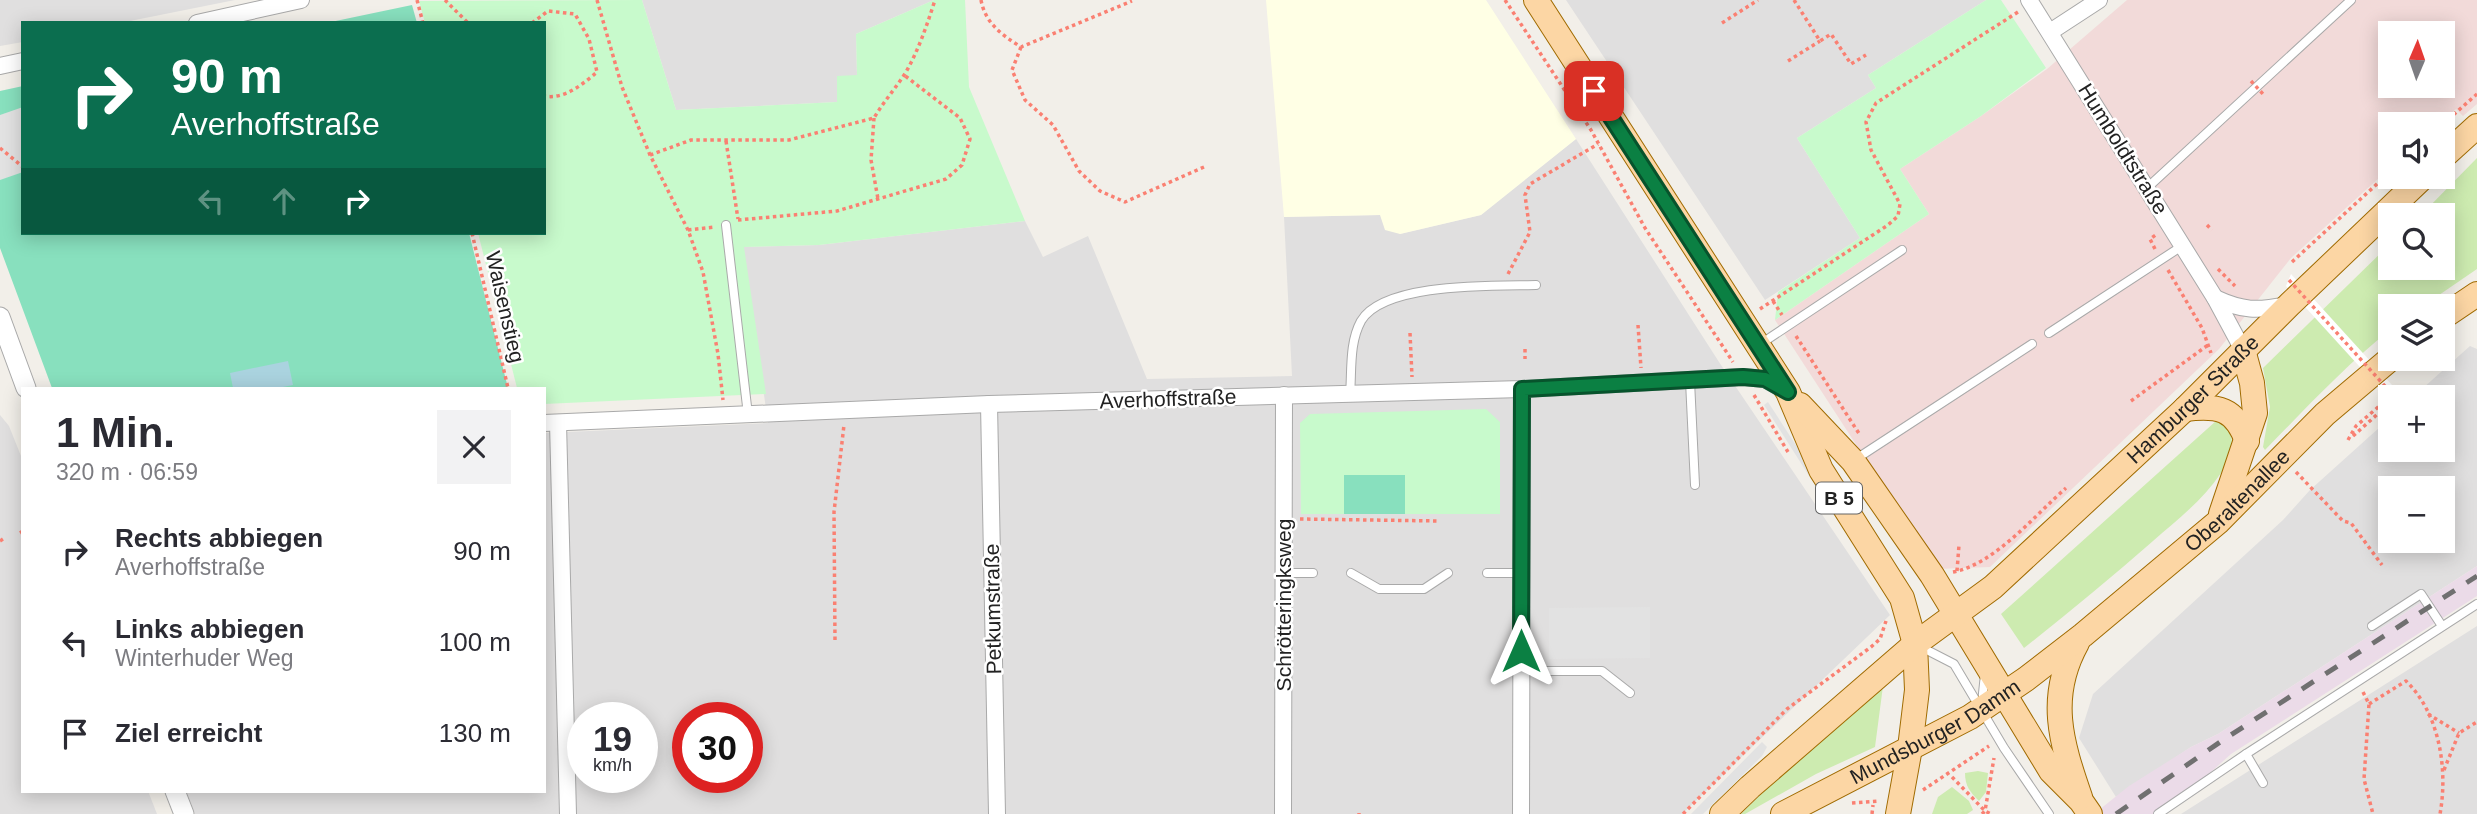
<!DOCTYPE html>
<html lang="de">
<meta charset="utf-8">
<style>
body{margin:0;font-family:Helvetica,sans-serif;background:#f2f2f3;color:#2b2b33;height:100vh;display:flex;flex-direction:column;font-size:26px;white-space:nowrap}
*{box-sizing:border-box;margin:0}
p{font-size:23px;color:#7c7c81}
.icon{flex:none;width:38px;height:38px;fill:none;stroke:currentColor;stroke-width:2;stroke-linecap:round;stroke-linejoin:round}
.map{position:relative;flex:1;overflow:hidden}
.side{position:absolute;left:21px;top:387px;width:525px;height:406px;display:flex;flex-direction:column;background:#fff;border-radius:0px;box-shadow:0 4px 18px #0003}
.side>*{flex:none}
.banner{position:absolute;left:21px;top:21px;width:525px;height:214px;border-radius:0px;box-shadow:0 4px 18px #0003;background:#0b6e4f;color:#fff;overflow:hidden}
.needle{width:46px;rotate:2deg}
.controls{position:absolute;left:2378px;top:21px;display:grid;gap:14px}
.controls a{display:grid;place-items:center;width:77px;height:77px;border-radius:0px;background:#fff;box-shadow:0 4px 18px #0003;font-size:35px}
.speed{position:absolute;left:567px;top:702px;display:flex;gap:14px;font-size:35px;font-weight:700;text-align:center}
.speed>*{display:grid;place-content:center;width:91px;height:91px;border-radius:50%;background:#fff;box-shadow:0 4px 18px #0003;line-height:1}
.speed small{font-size:18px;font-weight:400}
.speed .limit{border:10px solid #d22;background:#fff;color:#111}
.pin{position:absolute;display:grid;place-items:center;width:60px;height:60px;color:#fff;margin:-30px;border-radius:14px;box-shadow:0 4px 10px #0006}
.me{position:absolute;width:77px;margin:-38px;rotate:0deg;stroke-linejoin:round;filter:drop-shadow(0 0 5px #0008)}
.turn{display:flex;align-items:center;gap:24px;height:147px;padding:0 35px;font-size:32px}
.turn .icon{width:91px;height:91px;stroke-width:2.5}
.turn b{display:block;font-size:49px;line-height:60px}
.lanes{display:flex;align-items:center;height:66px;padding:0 35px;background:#0003;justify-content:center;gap:35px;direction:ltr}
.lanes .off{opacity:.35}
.round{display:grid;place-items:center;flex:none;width:74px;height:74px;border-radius:0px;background:#f2f2f3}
.headline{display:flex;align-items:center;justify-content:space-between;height:119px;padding:0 35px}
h1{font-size:42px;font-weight:600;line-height:52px}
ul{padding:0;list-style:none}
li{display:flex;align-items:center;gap:21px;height:91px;padding:0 35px}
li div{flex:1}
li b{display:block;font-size:26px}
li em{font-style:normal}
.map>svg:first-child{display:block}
</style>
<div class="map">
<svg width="2477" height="814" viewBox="0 0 2477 814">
<rect width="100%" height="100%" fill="#f2efe9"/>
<g fill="#e0dfdf" fill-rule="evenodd">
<polygon points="0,0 235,0 120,23 23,23 23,42 0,46"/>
<polygon points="642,0 934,0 856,34 857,75 837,102 676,110"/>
<polygon points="1566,0 1986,0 1868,75 1876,88 1797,138 1860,238 1765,300"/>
<path d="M1576 139 1719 362 1890 615 1682 814H195L186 791H544V433L768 423 743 247 819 245 1025 221 1043 257 1088 236 1147 379 1292 376 1284 217 1381 215 1400 234 1481 215ZM583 718H642V777H583ZM688 718H747V777H688Z"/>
<path d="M2470 346 2477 349V566L2218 734 2191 747 2116 797 2079 738 2093 694 2283 520 2310 490 2390 418V450H2443V397H2413ZM2390 488H2443V541H2390Z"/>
<polygon points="0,415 9,426 23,461 23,791 148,791 157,814 0,814"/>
<polygon points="2477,626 2477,814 2181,814"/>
</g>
<path fill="#f2dad9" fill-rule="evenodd" d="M2127 0H2477V104L2463 116 2456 109 2439 124H2390V168L2291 258 2219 349 1990 567 1937 569 1775 320 1929 214 1900 169 1981 116 2047 69ZM2390 33H2443V86H2390Z"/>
<polygon fill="#ebdbe8" points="2477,566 2477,596 2231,754 2201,781 2154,814 2094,814 2129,786 2191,747 2218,734"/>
<polygon fill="#ffffe5" points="1266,0 1486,0 1576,139 1481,215 1400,234 1385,230 1380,215 1284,217"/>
<g fill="#cdebb0">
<path d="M2477 158V269L2423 306H2390V330C2345 366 2306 408 2265 450L2263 447 2270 407 2263 368 2390 244V268H2443V215H2421Z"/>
<path d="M2221 420C2238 436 2233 455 2221 473 2203 500 2177 520 2153 541 2111 578 2068 613 2024 648L2001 614 2216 421Z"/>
<polygon points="1883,686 1875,747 1816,774 1745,814 1741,814 1806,750"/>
<path d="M1978 771 1988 773 1986 792 1979 801C1970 792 1965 786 1965 773Z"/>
<polygon points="1952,787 1969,801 1973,810 1967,814 1932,814 1938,797"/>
</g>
<g fill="#c8facc">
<polygon points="642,0 676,110 837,102 837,76 857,75 856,34 934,0 965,0 969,87 1025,221 819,245 744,247 766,394 544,404 544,388 517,388 478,233 544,233 544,23 425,23 419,1"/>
<polygon points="1986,0 2001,0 2046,68 1981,116 1900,169 1929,214 1775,320 1778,292 1860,238 1797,138 1876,88 1868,75"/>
<polygon points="1486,409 1500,422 1500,514 1301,514 1300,423 1310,414"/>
</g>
<g fill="#88e0be">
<polygon points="412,5 417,23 326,23"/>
<polygon points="23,86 23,233 469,233 508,388 52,388 0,248 0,91"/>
<rect x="1344" y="475" width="61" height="39"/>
</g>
<g fill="#e2e2e2">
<polygon points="23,107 23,172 0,180 0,115"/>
<polygon points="1768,402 1830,498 1825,501 1764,405"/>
<polygon points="1650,607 1650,658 1549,659 1549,608"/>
<polygon points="1762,742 1767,747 1762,756 1703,814 1691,814"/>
</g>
<polygon fill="#aad3df" points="288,361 293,385 278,388 233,388 230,373"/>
<polygon fill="#fff" points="2291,274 2402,396 2400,397 2390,397 2390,400 2286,286"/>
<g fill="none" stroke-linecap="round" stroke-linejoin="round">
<g stroke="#a9a9a9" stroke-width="10">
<g id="service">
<polyline points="2147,188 2351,0"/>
<polyline points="726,225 748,415"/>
<polyline points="2049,333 2182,246"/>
<polyline points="1762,343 1902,250"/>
<polyline points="1690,381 1695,485"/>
<path d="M1350 395C1352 370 1349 343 1361 321 1384 282 1495 286 1536 285"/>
<polyline points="1856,459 2032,344"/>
<polyline points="1284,573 1313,573"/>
<polyline points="1351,573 1379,589 1424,589 1448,573"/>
<polyline points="1487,573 1522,573"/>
<polyline points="2372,626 2421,594 2442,626"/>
<polyline points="1919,646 1954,664 2004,748 2049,814"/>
<polyline points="1521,671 1602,671 1630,693"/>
<polyline points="1982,703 1985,674"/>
<polyline points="2246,754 2263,783"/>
<polyline points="2158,814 2246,754 2477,604"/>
</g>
</g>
<g stroke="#a9a9a9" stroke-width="18">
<g id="minor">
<polyline points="2029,0 2215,298 2243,350"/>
<polyline points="197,23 301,0"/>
<polyline points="2050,32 2099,0"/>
<polyline points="0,66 23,61"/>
<path d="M2215 298C2243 311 2257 311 2287 305"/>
<polyline points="989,404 997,814"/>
<polyline points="544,423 989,404 1522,389 1743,377 1765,379 1784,390"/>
<polyline points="558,423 568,814"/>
<polyline points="1283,814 1284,395"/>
<polyline points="1521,814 1522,389"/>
</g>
</g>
<g stroke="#a9a9a9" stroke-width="21">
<g id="tertiary">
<polyline points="0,317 26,388"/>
<polyline points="175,791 184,814"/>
</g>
</g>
<g stroke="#a06b00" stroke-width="26">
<g id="primary">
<polyline points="1536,0 1788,392 1821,470 1902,598 1915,644 1917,690 1910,748 1898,814"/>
<polyline points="2443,157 2477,126"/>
<polyline points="2443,317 2477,294"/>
<polyline points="1800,405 1853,461 1932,575 2051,771 2081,801 2090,814"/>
<path d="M2185 409C2218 405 2235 408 2247 441"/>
<polyline points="2221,514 2255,413 2252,383 2243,350"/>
<path d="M2077 643C2047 697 2061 742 2080 797"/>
<path id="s1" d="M1722 814 1750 787 1915 644 1993 587 2185 409 2290 304 2423 177"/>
<path id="s2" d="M1783 814 1970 717 2026 679 2083 635 2218 522 2325 414 2390 359"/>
</g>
</g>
<g stroke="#fa8072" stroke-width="3.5" stroke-dasharray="3.5 3.5" stroke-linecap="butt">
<polyline points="417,0 423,23"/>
<polyline points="445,0 468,23"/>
<polyline points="597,0 622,87 650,155 688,230 703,272 718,354 723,400"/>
<path d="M981 0C985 23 1002 35 1021 47L1132 1"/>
<polyline points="1505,0 1591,130 1645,228 1733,362"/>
<polyline points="1794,0 1820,41 1831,34 1851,64 1866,55"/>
<path d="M532 23 548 11 575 14 589 39 597 72C583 84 564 100 544 96"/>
<polyline points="1722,23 1758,0"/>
<polyline points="1021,47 1012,70 1025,100 1053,125 1079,171 1100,191 1125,202 1204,167"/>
<polyline points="1788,61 1820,41"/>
<polyline points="874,118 871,160 878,199"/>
<polyline points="2443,124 2477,94"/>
<polyline points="726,141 738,219"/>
<polyline points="0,148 23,167"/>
<path d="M650 155 691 140H789L874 118C884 101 896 88 906 72 919 49 927 25 935 0"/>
<polyline points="738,220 837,211 946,179 962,165 970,139 960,118 904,75"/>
<polyline points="2207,225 2212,230"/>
<polyline points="688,230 715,227"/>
<polyline points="472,233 508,388"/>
<polyline points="2155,249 2150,239 2157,234"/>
<polyline points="2292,262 2390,172"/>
<polyline points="2218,269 2235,286"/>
<polyline points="2168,270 2202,328 2211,353"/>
<polyline points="1508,274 1530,232 1525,195 1530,184 1598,144"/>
<polyline points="1773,301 1782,315"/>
<polyline points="1760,309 1888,225 1898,216 1900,204 1871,150 1866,122 1876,103 2018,12"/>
<polyline points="1638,325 1641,368"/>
<polyline points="1410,333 1412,377"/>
<polyline points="1796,336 1860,435"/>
<polyline points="1525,349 1525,359"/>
<polyline points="1754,395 1788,452"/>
<polyline points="2131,401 2208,345"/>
<polyline points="2353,436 2390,403"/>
<polyline points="2348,440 2356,426 2390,397"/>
<polyline points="2296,472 2343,521 2351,523 2382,565"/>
<polyline points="1300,519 1440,521"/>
<polyline points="20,533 23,531"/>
<polyline points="0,541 3,539"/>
<polyline points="1957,571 1959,545"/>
<path d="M1953 572C1995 564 2034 516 2066 488"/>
<polyline points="835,640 834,512 844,425"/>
<polyline points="2363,692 2369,704 2364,779 2373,814"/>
<path d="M2369 704 2406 681C2440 714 2448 770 2440 814"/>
<polyline points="2428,714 2459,733"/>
<polyline points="2444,770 2459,733 2477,722"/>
<polyline points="1952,777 1985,811 1991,814"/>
<polyline points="1923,790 1989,746"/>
<polyline points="1852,803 1879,801"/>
<polyline points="1359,814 1359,813"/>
<polyline points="1683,814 1787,709 1871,647 1880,639 1886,621"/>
<polyline points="1872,814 1873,805"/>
<polyline points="1982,814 1985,811 1994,758"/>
</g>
<use href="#service" stroke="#fff" stroke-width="8"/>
<use href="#minor" stroke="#fff" stroke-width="16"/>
<use href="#tertiary" stroke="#fff" stroke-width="19"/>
<use href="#primary" stroke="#fcd6a4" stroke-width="24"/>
<polyline stroke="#707070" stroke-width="5" stroke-dasharray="14 14" stroke-linecap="butt" points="2116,814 2223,740 2477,576"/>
<g stroke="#fa8072" stroke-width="3.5" stroke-dasharray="3.5 3.5" stroke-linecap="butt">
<polyline points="2251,81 2263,94"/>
<polyline points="2289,280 2393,395"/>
</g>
</g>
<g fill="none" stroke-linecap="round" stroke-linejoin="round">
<g stroke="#07532c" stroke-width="18">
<polyline id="route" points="1521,651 1522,389 1743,377 1765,379 1788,392 1594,91"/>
</g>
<use href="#route" stroke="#0b8043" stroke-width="12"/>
</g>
<g text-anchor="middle" stroke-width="5" stroke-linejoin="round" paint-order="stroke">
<rect fill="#fff" stroke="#646464" stroke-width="2" x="1816" y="482.5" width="46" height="31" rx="5"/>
<g font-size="19" font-weight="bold" fill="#222">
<text x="1839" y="505">B 5</text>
</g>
<g font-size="21" fill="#222" stroke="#fff">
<text transform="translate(2123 149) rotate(58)" y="7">Humboldtstraße</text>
<text transform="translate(505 307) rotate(77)" y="7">Waisenstieg</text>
<text transform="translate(1168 399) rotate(-2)" y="7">Averhoffstraße</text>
<text dy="7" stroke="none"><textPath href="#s1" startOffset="628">Hamburger Straße</textPath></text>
<text dy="7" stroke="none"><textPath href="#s2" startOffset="555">Oberaltenallee</textPath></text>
<text transform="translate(1284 605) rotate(-90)" y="7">Schrötteringksweg</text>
<text transform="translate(993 609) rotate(-91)" y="7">Petkumstraße</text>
<text dy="7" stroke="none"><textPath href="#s2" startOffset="173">Mundsburger Damm</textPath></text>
</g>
</g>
</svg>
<div class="controls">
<a><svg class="needle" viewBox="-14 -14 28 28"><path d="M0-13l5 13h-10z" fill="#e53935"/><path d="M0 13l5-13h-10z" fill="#7c7c81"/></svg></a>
<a><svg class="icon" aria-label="sound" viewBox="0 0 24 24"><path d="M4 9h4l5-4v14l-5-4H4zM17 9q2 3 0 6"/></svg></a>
<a><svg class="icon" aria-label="search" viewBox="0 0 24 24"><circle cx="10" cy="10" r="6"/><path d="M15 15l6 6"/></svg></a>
<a><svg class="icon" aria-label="layers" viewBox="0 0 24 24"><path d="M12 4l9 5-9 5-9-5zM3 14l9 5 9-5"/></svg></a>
<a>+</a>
<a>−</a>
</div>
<div class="speed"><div>19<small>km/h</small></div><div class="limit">30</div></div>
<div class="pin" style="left:1594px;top:91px;background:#d93025"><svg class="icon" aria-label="arrive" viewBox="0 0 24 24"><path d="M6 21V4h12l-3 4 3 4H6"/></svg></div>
<svg class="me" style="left:1521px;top:651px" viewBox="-20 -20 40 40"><path d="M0-17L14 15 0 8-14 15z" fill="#0b8043" stroke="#fff" stroke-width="4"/></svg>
<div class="banner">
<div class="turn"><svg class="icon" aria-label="right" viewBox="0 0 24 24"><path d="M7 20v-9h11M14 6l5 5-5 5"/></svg><div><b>90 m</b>Averhoffstraße</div></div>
<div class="lanes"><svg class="icon off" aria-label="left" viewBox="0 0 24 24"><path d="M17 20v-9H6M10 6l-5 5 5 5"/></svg><svg class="icon off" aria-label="ahead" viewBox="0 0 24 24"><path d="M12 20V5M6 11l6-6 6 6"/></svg><svg class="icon" aria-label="right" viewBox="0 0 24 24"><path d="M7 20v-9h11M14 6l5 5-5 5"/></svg></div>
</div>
<section class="side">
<div class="headline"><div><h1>1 Min.</h1><p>320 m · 06:59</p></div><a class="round"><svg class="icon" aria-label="close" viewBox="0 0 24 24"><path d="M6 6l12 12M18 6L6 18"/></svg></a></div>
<ul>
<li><svg class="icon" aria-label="right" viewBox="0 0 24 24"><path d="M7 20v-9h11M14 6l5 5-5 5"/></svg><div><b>Rechts abbiegen</b><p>Averhoffstraße</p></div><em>90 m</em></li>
<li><svg class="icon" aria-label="left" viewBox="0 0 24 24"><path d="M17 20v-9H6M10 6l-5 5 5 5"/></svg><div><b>Links abbiegen</b><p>Winterhuder Weg</p></div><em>100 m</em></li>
<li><svg class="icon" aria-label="arrive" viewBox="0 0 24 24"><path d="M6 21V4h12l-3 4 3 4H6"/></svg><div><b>Ziel erreicht</b></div><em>130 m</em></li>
</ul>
</section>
</div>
